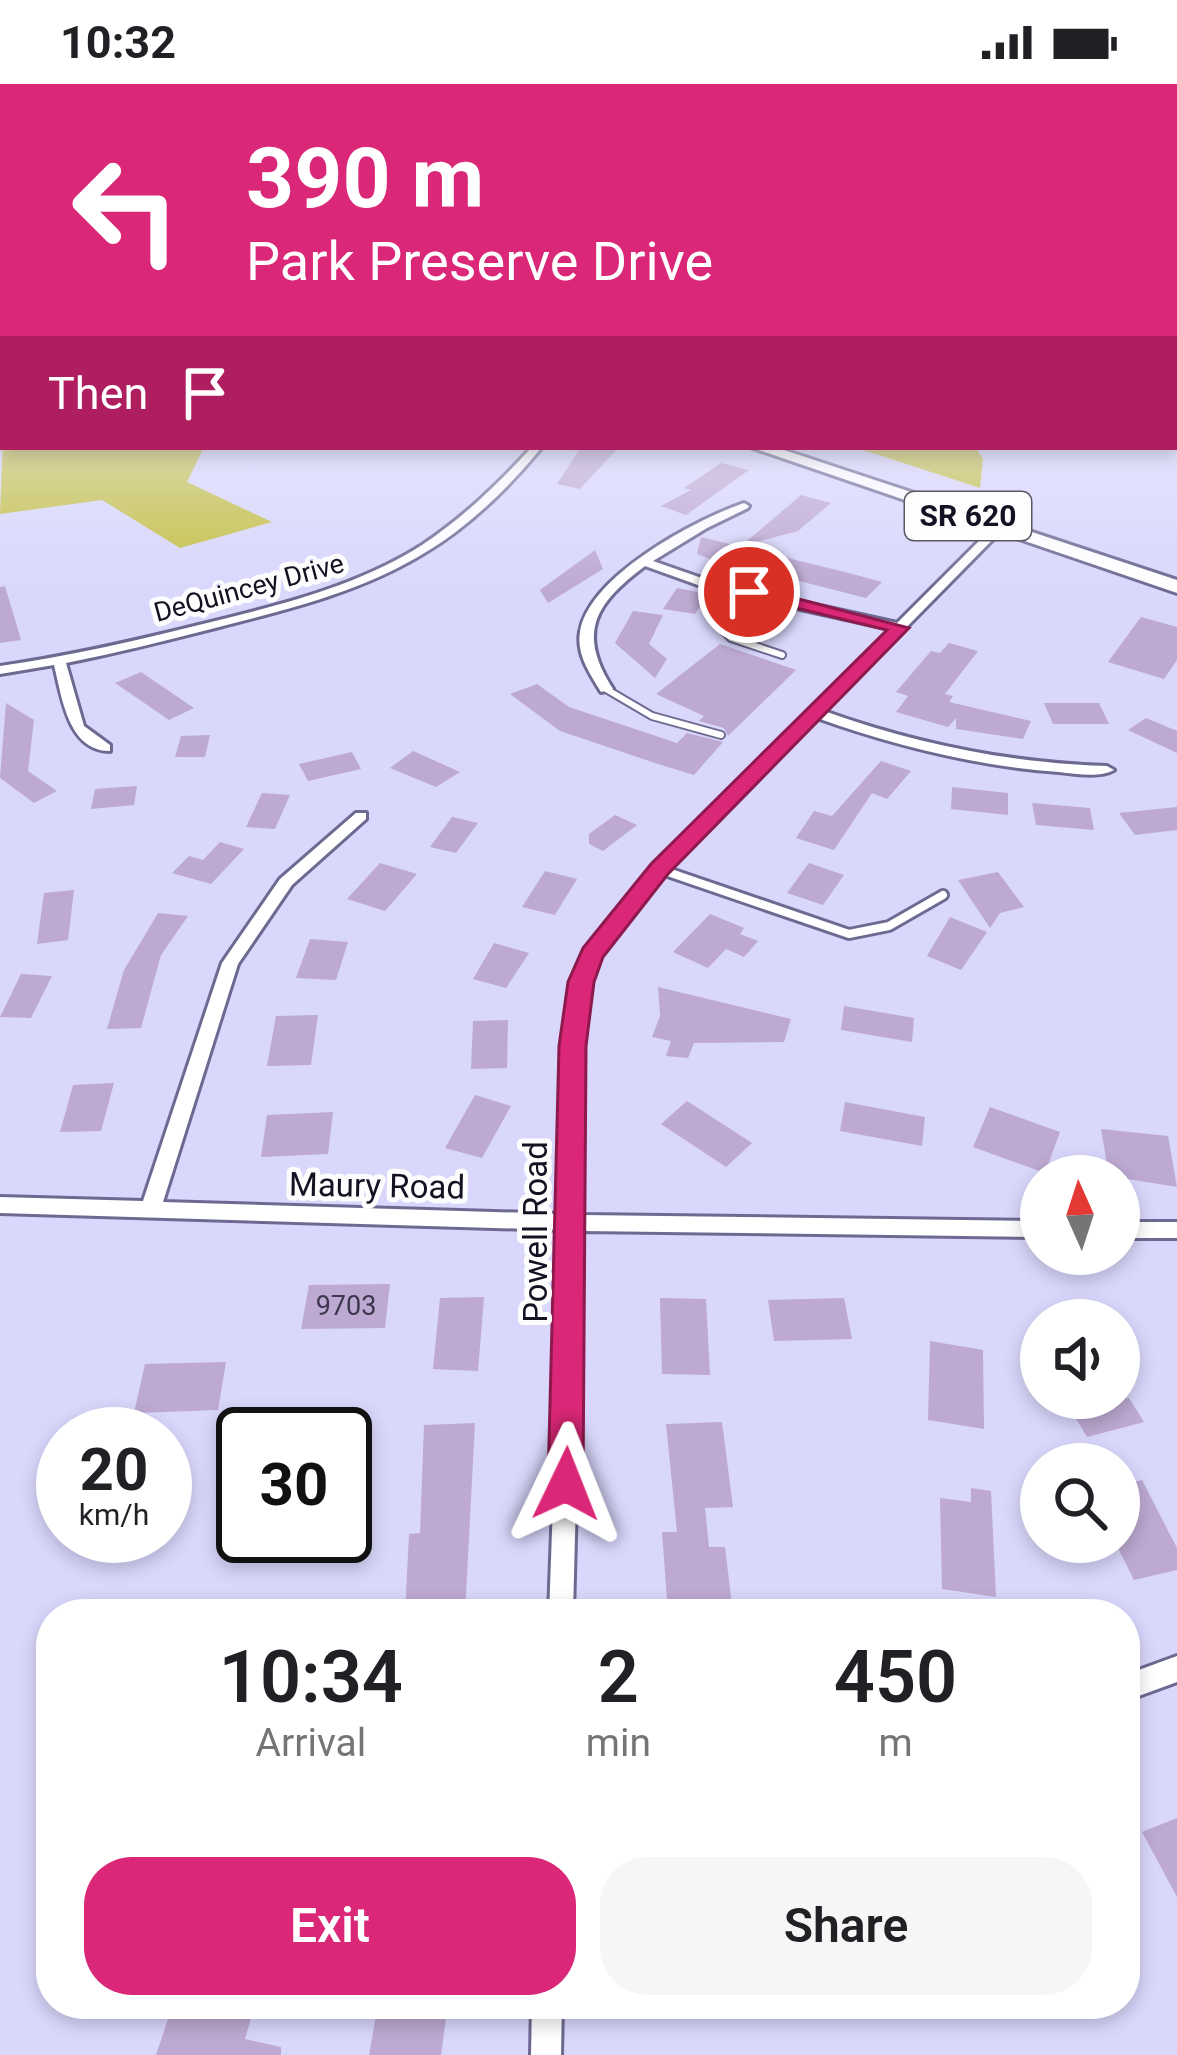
<!DOCTYPE html>
<style>
body{margin:0;font-family:Roboto,sans-serif;background:#f6f6f6;color:#202124;height:100vh;display:flex;flex-direction:column;font-size:45px;white-space:nowrap}
*{box-sizing:border-box;margin:0}
p{font-size:39px;color:#757577}
.icon{flex:none;width:66px;height:66px;fill:none;stroke:currentColor;stroke-width:2;stroke-linecap:round;stroke-linejoin:round}
.map{position:relative;flex:1;overflow:hidden}
.drawer{position:absolute;left:36px;top:1515px;width:1104px;height:420px;display:flex;flex-direction:column;background:#fff;border-radius:48px;box-shadow:0 6px 18px #0003}
.drawer>*{flex:none}
.banner{position:absolute;left:0px;top:0px;width:1179px;height:366px;box-shadow:0 6px 18px #0003;background:#db2777;color:#fff;overflow:hidden}
.needle{width:78px;rotate:357deg}
.tools{position:absolute;left:1020px;top:1071px;display:grid;gap:24px}
.tools a{display:grid;place-items:center;width:120px;height:120px;border-radius:50%;background:#fff;box-shadow:0 6px 18px #0003;font-size:60px}
.speed{position:absolute;left:36px;top:1323px;display:flex;gap:24px;font-size:60px;font-weight:700;text-align:center}
.speed>*{display:grid;place-content:center;width:156px;height:156px;border-radius:50%;background:#fff;box-shadow:0 6px 18px #0003;line-height:1}
.speed small{font-size:30px;font-weight:400}
.speed .limit{border:6px solid #111;border-radius:18px;background:#fff;color:#111}
.pin{position:absolute;display:grid;place-items:center;width:102px;height:102px;color:#fff;margin:-51px;border:6px solid #fff;border-radius:50%;box-shadow:0 3px 12px #0007}
.me{position:absolute;width:132px;margin:-66px;rotate:2deg;stroke-linejoin:round;filter:drop-shadow(0 0 9px #0008)}
.turn{display:flex;align-items:center;gap:42px;height:252px;padding:0 48px;font-size:54px}
.turn .icon{width:156px;height:156px;stroke-width:2.5}
.turn b{display:block;font-size:84px;line-height:102px}
.then{display:flex;align-items:center;height:114px;padding:0 48px;background:#0003;gap:24px;font-size:45px}
.eta{display:flex;justify-content:space-evenly;align-items:center;height:204px;text-align:center}
.eta b{font-size:72px;font-weight:600;line-height:84px}
.action{display:flex;gap:24px;margin-top:auto;padding:24px 48px}
.action a{flex:1;height:138px;border-radius:48px;background:#db2777;color:#fff;font-size:48px;font-weight:600;line-height:138px;text-align:center}
.action a+a{background:#f6f6f6;color:#202124}
.status{display:flex;justify-content:space-between;align-items:center;height:84px;padding:0 60px;background:#fff;direction:ltr}
.status svg{height:33px;fill:currentColor}
.map>svg:first-child{display:block}
</style>
<div class="status"><b>10:32</b><svg viewBox="0 0 49 12"><path d="M0 12V9h3v3zM5 12V6h3v6zM10 12V3h3v9zM15 12V0h3v12zM26 1h20v11H26zM47 4h2v5h-2z"/></svg></div>
<div class="map">
<svg width="1177" height="1971" viewBox="0 0 1177 1971">
<rect width="100%" height="100%" fill="#d9d7fc"/>
<g fill="#c3bf41">
<polygon points="3,353 3,363 204,363 187,398 272,438 180,464 102,416 0,430"/>
<polygon points="854,363 975,363 983,375 980,404"/>
</g>
<g fill="#bea9d2">
<polygon points="581,363 619,363 580,405 557,400"/>
<polygon points="721,379 749,386 686,431 661,422 691,406 684,404"/>
<polygon points="801,411 831,419 798,447 741,462"/>
<polygon points="701,453 849,489 882,498 866,514 737,481 732,484 697,470"/>
<polygon points="595,466 603,485 548,519 540,506"/>
<polygon points="5,502 21,556 0,559 0,503"/>
<polygon points="677,504 708,510 695,530 663,525"/>
<polygon points="633,527 663,531 649,560 667,575 655,594 615,559"/>
<polygon points="1141,533 1177,543 1177,576 1164,595 1108,578"/>
<polygon points="949,559 978,567 945,610 953,612 949,618 1031,637 1023,655 956,645 956,634 948,643 896,628 908,612 896,608 931,567 940,569"/>
<polygon points="720,560 796,586 728,652 724,644 699,637 704,632 656,610"/>
<polygon points="141,588 194,624 169,636 115,599"/>
<polygon points="537,600 569,623 677,659 687,649 723,658 694,691 655,679 560,647 510,610"/>
<polygon points="6,619 34,636 28,687 57,707 34,719 0,694"/>
<polygon points="1044,619 1099,619 1109,640 1053,640"/>
<polygon points="1146,634 1177,647 1177,669 1128,646"/>
<polygon points="210,651 205,673 175,673 181,652"/>
<polygon points="413,667 460,688 436,703 390,684"/>
<polygon points="352,668 361,685 308,697 299,680"/>
<polygon points="881,677 911,687 887,715 872,709 834,766 796,754 814,727 832,732"/>
<polygon points="137,702 134,721 91,725 95,705"/>
<polygon points="952,703 1008,709 1008,731 951,725"/>
<polygon points="262,709 290,711 275,745 246,743"/>
<polygon points="1032,719 1090,724 1094,746 1036,741"/>
<polygon points="1177,723 1177,746 1135,751 1119,729"/>
<polygon points="615,731 637,741 603,767 589,760 589,750"/>
<polygon points="452,733 478,739 456,769 430,763"/>
<polygon points="220,758 244,765 211,800 172,789 189,772 203,776"/>
<polygon points="380,779 417,790 385,827 347,815"/>
<polygon points="809,779 844,791 823,821 787,809"/>
<polygon points="545,787 577,795 555,831 522,823"/>
<polygon points="998,788 1024,823 1000,829 990,844 958,796"/>
<polygon points="74,806 68,856 37,860 44,809"/>
<polygon points="158,829 188,832 161,871 141,944 107,945 124,886"/>
<polygon points="710,830 744,844 740,850 758,857 744,873 726,865 708,884 673,868"/>
<polygon points="950,833 987,848 961,886 927,872"/>
<polygon points="310,855 348,858 336,896 296,894"/>
<polygon points="494,859 529,869 506,904 473,895"/>
<polygon points="21,890 52,892 31,934 0,933"/>
<polygon points="658,903 791,935 784,958 694,959 688,974 666,972 671,957 652,953 660,932"/>
<polygon points="844,922 914,934 912,958 841,946"/>
<polygon points="318,931 311,981 267,982 276,932"/>
<polygon points="508,936 507,984 471,985 473,937"/>
<polygon points="114,999 101,1047 60,1048 73,1001"/>
<polygon points="475,1011 511,1022 482,1074 445,1064"/>
<polygon points="687,1017 752,1059 726,1083 661,1040"/>
<polygon points="845,1018 925,1033 922,1062 840,1047"/>
<polygon points="990,1023 1060,1048 1045,1089 973,1063"/>
<polygon points="333,1028 328,1070 261,1073 267,1031"/>
<polygon points="1101,1045 1168,1052 1177,1103 1109,1092"/>
<polygon points="390,1200 385,1244 301,1245 309,1201"/>
<polygon points="484,1213 478,1287 433,1285 440,1214"/>
<polygon points="660,1214 706,1215 710,1291 662,1290"/>
<polygon points="844,1214 852,1255 774,1257 768,1216"/>
<polygon points="930,1257 983,1266 984,1345 928,1336"/>
<polygon points="226,1278 218,1326 134,1329 145,1280"/>
<polygon points="1075,1314 1129,1314 1144,1338 1087,1353 1071,1326 1080,1323"/>
<polygon points="722,1338 733,1423 705,1424 709,1463 725,1463 733,1530 668,1530 662,1448 677,1448 666,1340"/>
<polygon points="475,1339 465,1530 405,1530 409,1450 420,1449 424,1341"/>
<polygon points="1142,1396 1177,1464 1177,1486 1134,1496 1119,1466 1119,1401"/>
<polygon points="971,1404 991,1407 996,1513 942,1505 940,1414 971,1418"/>
<polygon points="1177,1734 1177,1813 1142,1748"/>
<polygon points="173,1920 255,1920 245,1955 281,1963 281,1971 156,1971"/>
<polygon points="378,1920 448,1920 441,1971 369,1971"/>
</g>
<g fill="none" stroke-linecap="round" stroke-linejoin="round">
<g stroke="#6d6a92" stroke-width="10">
<g id="lane-far1">
<polyline points="749,508 716,539 731,554 782,571"/>
<polyline points="606,605 652,632 721,651"/>
</g>
</g>
<g stroke="#6d6a92" stroke-width="14">
<polyline id="lane" points="659,785 849,850 889,842 943,811"/>
</g>
<g stroke="#6d6a92" stroke-width="6">
<g id="street">
<polygon points="0,310 3,311 3,317 0,316"/>
<rect x="1176" y="310" width="1" height="6"/>
<path d="M532 363H542C509 403 471 441 426 468 363 507 290 525 219 543 168 556 117 569 66 579L84 642 110 661V667C68 667 62 613 54 581L0 590V582C70 572 139 556 207 539 280 521 358 502 422 461 464 433 498 400 532 363Z"/>
<path d="M744 419 749 422 748 424 707 444 653 477 716 499 897 539 1005 431H1013V435L824 627C917 660 1008 679 1107 682L1114 686C1100 694 1076 690 1059 688 975 682 896 662 817 634L664 788 600 872 589 898 582 962 583 1131 1041 1137V1153L583 1147 573 1530H549L563 1146 0 1129V1113L143 1117 222 879 280 795 356 729H366V735L292 801 238 880 163 1118 563 1130 564 962 573 898 584 870 654 782 891 545 709 505 645 482C596 519 576 548 613 605L601 608C590 590 576 570 580 548 589 492 695 436 744 419Z"/>
<rect x="1119" y="1138" width="58" height="16"/>
<polygon points="1177,1572 1177,1598 1125,1617 1125,1591"/>
<polygon points="532,1920 562,1920 561,1971 531,1971"/>
</g>
</g>
<g stroke="#6d6a92" stroke-width="6">
<polygon id="primary" points="750,363 775,363 1177,496 1177,509"/>
</g>
<use href="#lane-far1" stroke="#fff" stroke-width="6"/>
<use href="#lane" stroke="#fff" stroke-width="8"/>
<use href="#street" fill="#fff" fill-rule="evenodd"/>
<use href="#primary" fill="#fff" fill-rule="evenodd"/>
</g>
<linearGradient id="sky" x2="0" y2="1"><stop stop-color="#6fbff1"/><stop offset="0.46" stop-color="#eeedfe"/><stop offset="1" stop-color="#eeedfe" stop-opacity="0"/></linearGradient>
<rect width="1177" height="509" fill="url(#sky)"/>
<polygon fill="#db2777" stroke="#8e194d" stroke-width="3" points="749,502 909,544 668,790 603,873 594,898 586,962 583,1400 578,1412 566,1417 553,1412 548,1400 559,962 568,898 583,864 651,780 887,546 743,511 743,504"/>
<g text-anchor="middle" stroke-width="10" stroke-linejoin="round" paint-order="stroke">
<g font-size="27" fill="#141222" stroke="#fdfdfd">
<text transform="translate(249 504) rotate(-15)" y="9">DeQuincey Drive</text>
</g>
<g font-size="27" fill="#3e384e">
<text x="346" y="1231">9703</text>
</g>
<rect fill="#fdfdfd" stroke="#5a5864" stroke-width="3" x="905" y="408" width="126" height="48" rx="9"/>
<g font-size="30" font-weight="bold" fill="#141222">
<text x="968" y="442">SR 620</text>
</g>
<g font-size="33" fill="#141222" stroke="#fdfdfd">
<text transform="translate(377 1101) rotate(1)" y="12">Maury Road</text>
<text transform="translate(535 1148) rotate(-90)" y="12">Powell Road</text>
</g>
</g>
</svg>
<div class="tools">
<a><svg class="needle" viewBox="-14 -14 28 28"><path d="M0-13l5 13h-10z" fill="#e53935"/><path d="M0 13l5-13h-10z" fill="#757577"/></svg></a>
<a><svg class="icon" aria-label="sound" viewBox="0 0 24 24"><path d="M4 9h4l5-4v14l-5-4H4zM17 9q2 3 0 6"/></svg></a>
<a><svg class="icon" aria-label="search" viewBox="0 0 24 24"><circle cx="10" cy="10" r="6"/><path d="M15 15l6 6"/></svg></a>
</div>
<div class="speed"><div>20<small>km/h</small></div><div class="limit">30</div></div>
<div class="pin" style="left:749px;top:508px;background:#d93025"><svg class="icon" aria-label="arrive" viewBox="0 0 24 24"><path d="M6 21V4h12l-3 4 3 4H6"/></svg></div>
<svg class="me" style="left:566px;top:1400px" viewBox="-20 -20 40 40"><path d="M0-17L14 15 0 8-14 15z" fill="#db2777" stroke="#fff" stroke-width="4"/></svg>
<div class="banner">
<div class="turn"><svg class="icon" aria-label="left" viewBox="0 0 24 24"><path d="M17 20v-9H6M10 6l-5 5 5 5"/></svg><div><b>390 m</b>Park Preserve Drive</div></div>
<div class="then">Then<svg class="icon" aria-label="arrive" viewBox="0 0 24 24"><path d="M6 21V4h12l-3 4 3 4H6"/></svg></div>
</div>
<section class="drawer">
<div class="eta">
<div><b>10:34</b><p>Arrival</p></div>
<div><b>2</b><p>min</p></div>
<div><b>450</b><p>m</p></div>
</div>
<div class="action"><a>Exit</a><a>Share</a></div>
</section>
</div>
